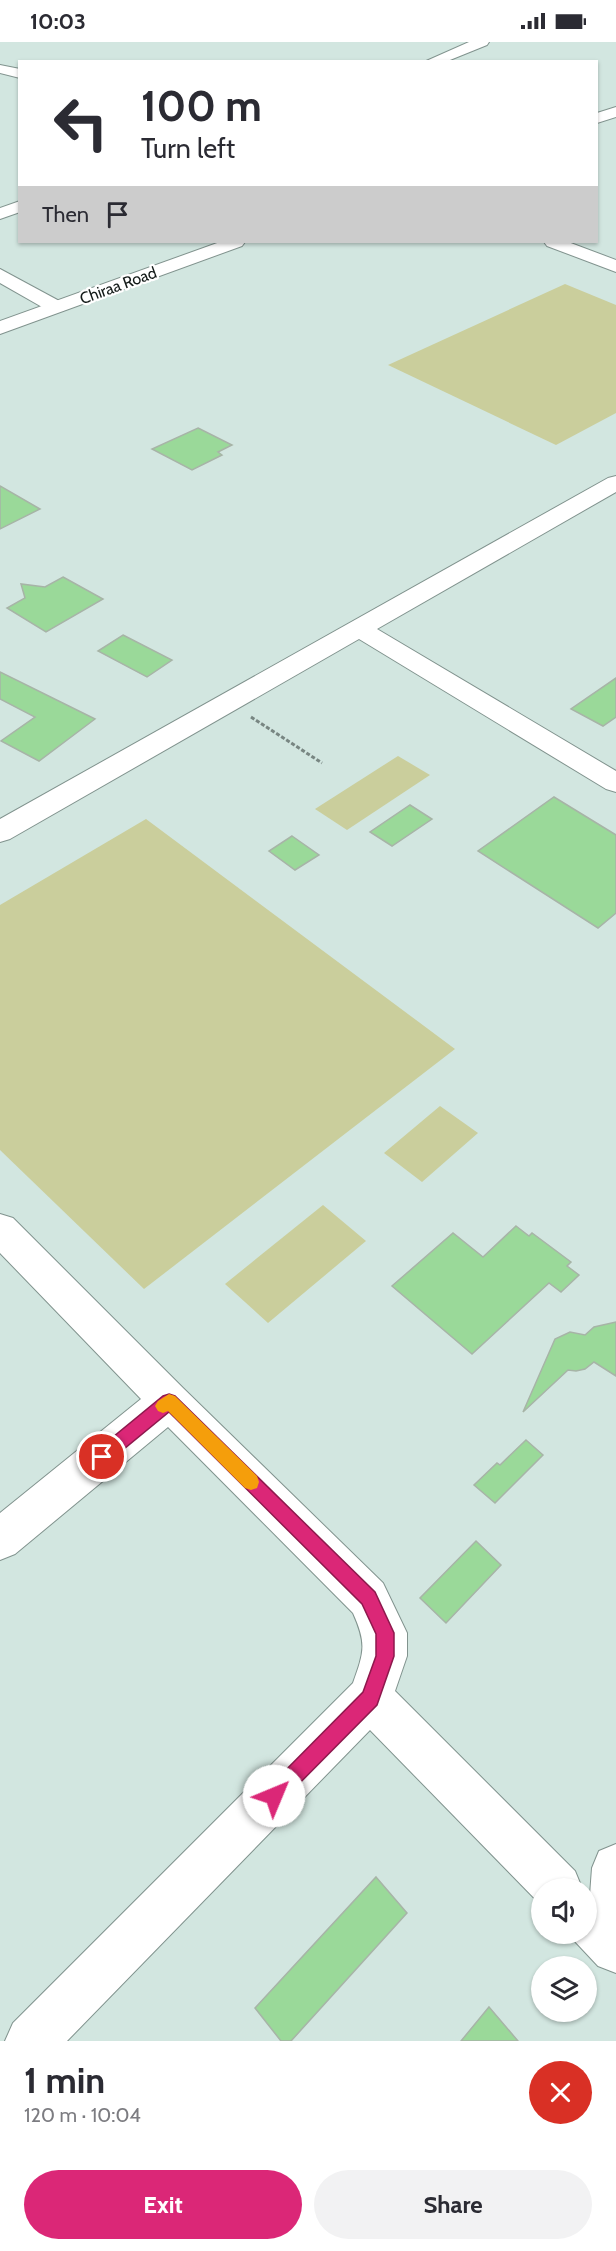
<!DOCTYPE html>
<meta charset="utf-8">
<style>
body{margin:0;font-family:Cabin,sans-serif;background:#f2f2f3;color:#2b2b33;height:100vh;display:flex;flex-direction:column;font-size:22px;white-space:nowrap}
*{box-sizing:border-box;margin:0}
p{font-size:20px;color:#7c7c81}
.icon{flex:none;width:33px;height:33px;fill:none;stroke:currentColor;stroke-width:2;stroke-linecap:round;stroke-linejoin:round}
.map{position:relative;height:1999px;overflow:hidden}
.side{display:flex;flex-direction:column;background:#fff;flex:1}
.side>*{flex:none}
.banner{position:absolute;left:18px;top:18px;width:580px;height:183px;border-radius:0px;box-shadow:0 2px 4px #0004;background:#fff;color:#2b2b33;overflow:hidden}
.fabs{position:absolute;left:531px;top:1836px;display:grid;gap:12px}
.fabs a{display:grid;place-items:center;width:66px;height:66px;border-radius:50%;background:#fff;box-shadow:0 2px 4px #0004;font-size:30px}
.pin{position:absolute;display:grid;place-items:center;width:51px;height:51px;color:#fff;margin:-26px;border:3px solid #fff;border-radius:50%;box-shadow:0 2px 6px #0007}
.me{position:absolute;width:66px;margin:-33px;rotate:45deg;stroke-linejoin:round;filter:drop-shadow(0 0 4px #0008)}
.turn{display:flex;align-items:center;gap:21px;height:126px;padding:0 24px;font-size:27px}
.turn .icon{width:78px;height:78px;stroke-width:2.5}
.turn b{display:block;font-size:42px;line-height:51px}
.then{display:flex;align-items:center;height:57px;padding:0 24px;background:#0003;gap:12px;font-size:22px}
.round{display:grid;place-items:center;flex:none;width:63px;height:63px;border-radius:32px;background:#f2f2f3}
.overview{display:flex;align-items:center;justify-content:space-between;height:102px;padding:0 24px}
h1{font-size:36px;font-weight:800;line-height:45px}
.cta{display:flex;gap:12px;margin-top:auto;padding:12px 24px}
.cta a{flex:1;height:69px;border-radius:36px;background:#db2777;color:#fff;font-size:24px;font-weight:800;line-height:69px;text-align:center}
.cta a+a{background:#f2f2f3;color:#2b2b33}
.status{display:flex;justify-content:space-between;align-items:center;height:42px;padding:0 30px;background:#fff;direction:ltr}
.status svg{height:16px;fill:currentColor}
.map>svg:first-child{display:block}
</style>
<div class="status"><b>10:03</b><svg viewBox="0 0 49 12"><path d="M0 12V9h3v3zM5 12V6h3v6zM10 12V3h3v9zM15 12V0h3v12zM26 1h20v11H26zM47 4h2v5h-2z"/></svg></div>
<div class="map">
<svg width="616" height="1999" viewBox="0 0 616 1999">
<rect width="100%" height="100%" fill="#d2e6e0"/>
<g fill="#cace9c">
<polygon points="565,242 616,263 616,371 556,403 388,323"/>
<polygon points="398,714 430,733 347,788 315,767"/>
<polygon points="146,777 455,1007 144,1247 0,1108 0,863"/>
<polygon points="440,1064 478,1091 422,1140 384,1111"/>
<polygon points="323,1163 366,1199 268,1281 225,1242"/>
</g>
<g fill="#9ad999" stroke="#a7b4a7" stroke-width="1.5">
<polygon points="198,386 232,403 218,410 222,413 192,428 152,407"/>
<polygon points="0,444 40,467 0,487"/>
<polygon points="63,535 103,557 46,590 7,566 25,556 21,542 45,545"/>
<polygon points="123,593 172,618 147,635 98,609"/>
<polygon points="0,630 95,677 39,719 1,699 35,675 0,657"/>
<polygon points="616,636 616,675 603,684 571,667"/>
<polygon points="554,755 616,793 616,871 598,886 478,809"/>
<polygon points="410,763 432,777 392,804 370,790"/>
<polygon points="292,794 319,813 295,828 269,809"/>
<polygon points="516,1184 529,1194 532,1191 571,1220 567,1224 579,1233 561,1250 549,1241 472,1312 392,1244 453,1191 483,1215"/>
<polygon points="616,1280 616,1334 594,1320 585,1327 576,1329 568,1328 523,1370 555,1297 570,1290 585,1293 594,1285"/>
<polygon points="526,1398 543,1413 495,1461 474,1443 497,1421 500,1423"/>
<polygon points="476,1499 501,1523 446,1581 420,1556"/>
<polygon points="376,1835 407,1871 291,1999 281,1999 255,1966"/>
<polygon points="489,1965 518,1999 461,1999"/>
</g>
<g fill="none" stroke-linecap="round" stroke-linejoin="round">
<g stroke="#81938e" stroke-width="2">
<g id="minor">
<polygon points="469,0 489,0 487,3 445,20 424,20"/>
<polygon points="0,23 20,27 20,36 0,31"/>
<polygon points="20,159 20,170 0,177 0,166"/>
<polygon points="544,200 568,200 616,218 616,230 547,204"/>
<polygon points="0,227 63,261 66,265 63,269 49,269 0,241"/>
<polygon points="616,434 616,450 377,587 616,729 616,750 606,747 359,597 10,797 0,800 0,777 608,436"/>
<path d="M0 1172 13 1176 183 1346 383 1541 407 1591V1614L395 1649 575 1829 582 1846H542L541 1863 370 1688 67 1999H5L13 1981 353 1641C364 1610 367 1602 353 1571L168 1385 15 1512 0 1518V1471L141 1357 0 1211Z"/>
<polygon points="616,1802 616,1931 598,1924 568,1892 586,1892 586,1852 590,1853 592,1826 599,1809"/>
</g>
</g>
<g stroke="#81938e" stroke-width="2">
<g id="trunk">
<polygon points="616,65 616,75 597,81 597,71"/>
<polygon points="220,200 245,200 242,204 0,292 0,279"/>
</g>
</g>
<polyline stroke="#788682" stroke-width="3" stroke-dasharray="4 2" stroke-linecap="butt" points="251,675 322,721"/>
<use href="#minor" fill="#fff" fill-rule="evenodd"/>
<use href="#trunk" fill="#fff" fill-rule="evenodd"/>
</g>
<polygon fill="#db2777" stroke="#8e194d" stroke-width="1.5" points="169,1352 175,1354 375,1550 394,1591 394,1614 377,1663 280,1761 274,1764 267,1761 264,1754 267,1747 363,1650 376,1614 376,1592 362,1562 169,1370 108,1420 102,1423 96,1420 93,1415 96,1409 163,1354"/>
<polygon fill="#f59e0b" points="169,1352 175,1354 257,1434 259,1440 257,1446 251,1448 245,1446 168,1369 163,1371 158,1369 155,1364 158,1359"/>
<g text-anchor="middle" stroke-width="4.5" stroke-linejoin="round" paint-order="stroke">
<g font-size="16" fill="#121917" stroke="#fff">
<text transform="translate(118 243) rotate(-20)" y="6">Chiraa Road</text>
</g>
</g>
</svg>
<div class="fabs">
<a><svg class="icon" aria-label="sound" viewBox="0 0 24 24"><path d="M4 9h4l5-4v14l-5-4H4zM17 9q2 3 0 6"/></svg></a>
<a><svg class="icon" aria-label="layers" viewBox="0 0 24 24"><path d="M12 4l9 5-9 5-9-5zM3 14l9 5 9-5"/></svg></a>
</div>
<div class="pin" style="left:102px;top:1415px;background:#d93025"><svg class="icon" aria-label="arrive" viewBox="0 0 24 24"><path d="M6 21V4h12l-3 4 3 4H6"/></svg></div>
<svg class="me" style="left:274px;top:1754px" viewBox="-20 -20 40 40"><circle r="19" fill="#fff"/><path d="M0-13L10 11 0 6-10 11z" fill="#db2777"/></svg>
<div class="banner">
<div class="turn"><svg class="icon" aria-label="left" viewBox="0 0 24 24"><path d="M17 20v-9H6M10 6l-5 5 5 5"/></svg><div><b>100 m</b>Turn left</div></div>
<div class="then">Then<svg class="icon" aria-label="arrive" viewBox="0 0 24 24"><path d="M6 21V4h12l-3 4 3 4H6"/></svg></div>
</div>
</div>
<section class="side">
<div class="overview"><div><h1>1 min</h1><p>120 m · 10:04</p></div><a class="round" style="background:#d93025;color:#fff"><svg class="icon" aria-label="close" viewBox="0 0 24 24"><path d="M6 6l12 12M18 6L6 18"/></svg></a></div>
<div class="cta"><a>Exit</a><a>Share</a></div>
</section>
